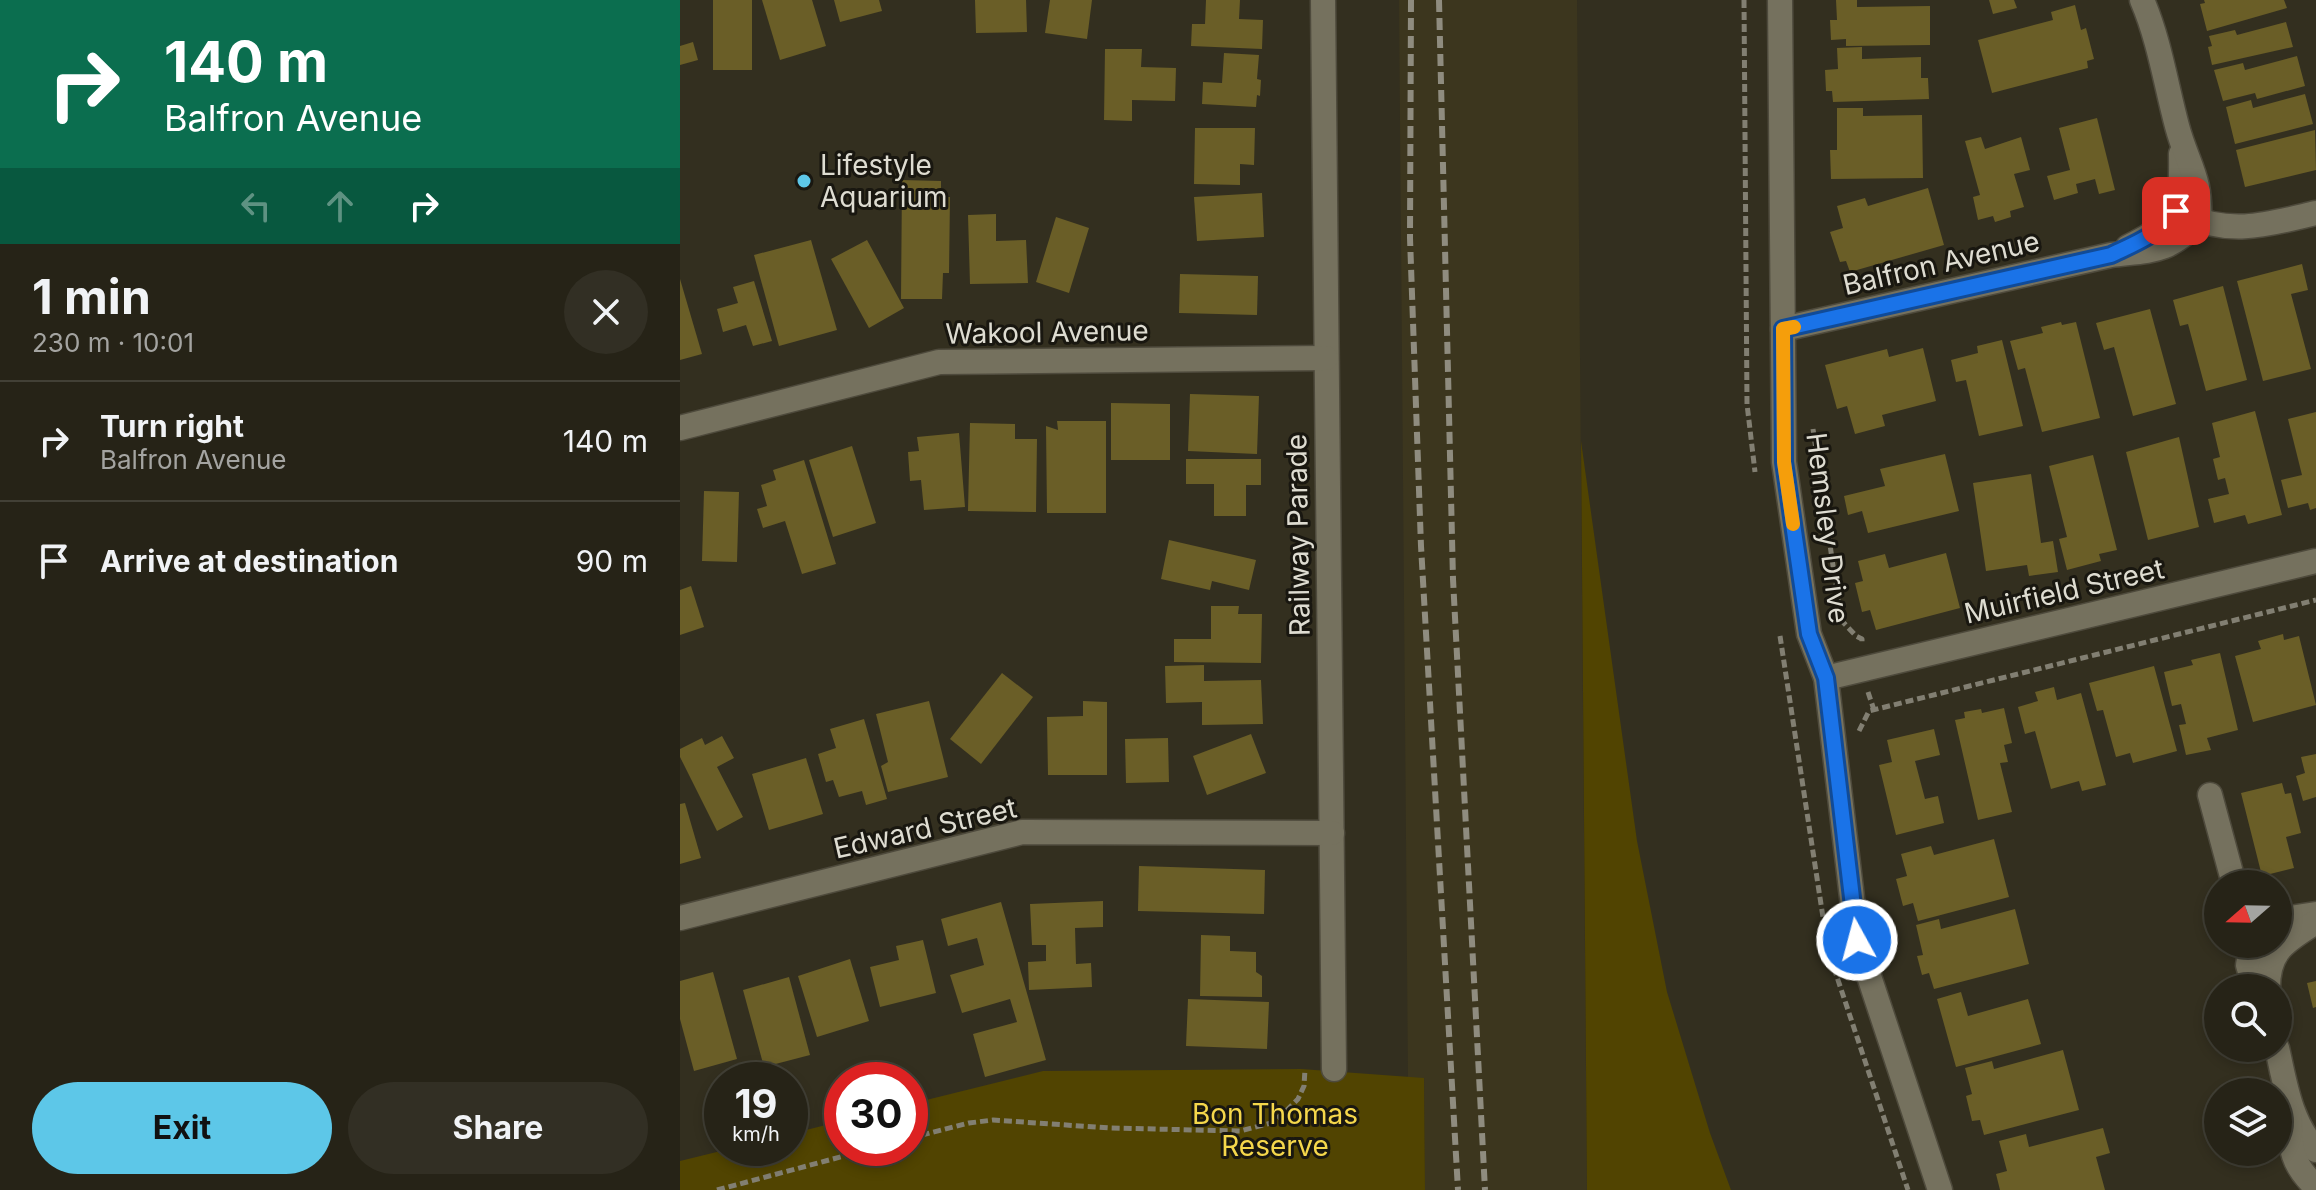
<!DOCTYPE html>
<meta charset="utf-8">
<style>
body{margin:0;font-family:Inter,sans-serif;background:#322f24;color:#f1f3f6;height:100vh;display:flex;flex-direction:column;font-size:30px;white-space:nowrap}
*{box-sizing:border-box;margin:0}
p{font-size:26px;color:#a4a4a1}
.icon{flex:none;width:44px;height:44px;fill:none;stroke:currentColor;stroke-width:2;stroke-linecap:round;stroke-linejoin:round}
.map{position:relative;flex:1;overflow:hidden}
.sheet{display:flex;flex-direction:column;background:#262317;width:680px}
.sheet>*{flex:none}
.banner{background:#0b6e4f;color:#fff;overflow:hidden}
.needle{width:52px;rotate:250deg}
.controls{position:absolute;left:1524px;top:870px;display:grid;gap:16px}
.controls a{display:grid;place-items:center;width:88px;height:88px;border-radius:50%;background:#262317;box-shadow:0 4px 12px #0003,0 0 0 2px #424036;font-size:40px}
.speed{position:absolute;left:24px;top:1062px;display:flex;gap:16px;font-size:40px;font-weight:700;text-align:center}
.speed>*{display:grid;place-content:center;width:104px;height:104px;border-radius:50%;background:#262317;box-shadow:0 4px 12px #0003,0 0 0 2px #424036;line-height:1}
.speed small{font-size:20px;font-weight:400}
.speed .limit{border:12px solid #d22;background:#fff;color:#111}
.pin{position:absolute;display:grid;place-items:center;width:68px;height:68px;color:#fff;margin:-34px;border-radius:16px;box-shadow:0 4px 12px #0006}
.me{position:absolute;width:88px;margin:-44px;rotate:353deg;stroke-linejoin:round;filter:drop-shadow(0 0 6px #0008)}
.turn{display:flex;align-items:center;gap:28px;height:168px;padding:0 32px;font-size:36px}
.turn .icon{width:104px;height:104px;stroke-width:2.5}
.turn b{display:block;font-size:56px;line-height:68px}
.lanes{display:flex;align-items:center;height:76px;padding:0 32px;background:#0003;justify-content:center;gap:40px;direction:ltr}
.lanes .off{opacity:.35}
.round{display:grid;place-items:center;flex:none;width:84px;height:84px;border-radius:42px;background:#322f24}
.headline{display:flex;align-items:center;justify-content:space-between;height:136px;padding:0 32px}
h1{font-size:48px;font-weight:700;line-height:60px}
.cta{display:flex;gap:16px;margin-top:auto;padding:16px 32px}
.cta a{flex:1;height:92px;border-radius:48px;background:#5dc7e8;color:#111;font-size:32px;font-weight:700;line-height:92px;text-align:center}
.cta a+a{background:#322f24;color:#f1f3f6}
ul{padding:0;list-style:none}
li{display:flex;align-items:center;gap:24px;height:120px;padding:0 32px;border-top:2px solid #424036}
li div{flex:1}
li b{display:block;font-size:30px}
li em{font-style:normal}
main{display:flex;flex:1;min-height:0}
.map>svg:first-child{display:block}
</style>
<main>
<section class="sheet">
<div class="banner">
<div class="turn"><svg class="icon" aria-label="right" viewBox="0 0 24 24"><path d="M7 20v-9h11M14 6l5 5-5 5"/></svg><div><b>140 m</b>Balfron Avenue</div></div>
<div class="lanes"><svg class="icon off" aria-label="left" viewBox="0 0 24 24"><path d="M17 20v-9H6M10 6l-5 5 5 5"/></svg><svg class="icon off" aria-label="ahead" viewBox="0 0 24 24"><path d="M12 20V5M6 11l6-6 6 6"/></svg><svg class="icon" aria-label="right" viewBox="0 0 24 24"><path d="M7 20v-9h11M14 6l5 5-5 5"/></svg></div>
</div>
<div class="headline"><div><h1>1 min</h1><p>230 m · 10:01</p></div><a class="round"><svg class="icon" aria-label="close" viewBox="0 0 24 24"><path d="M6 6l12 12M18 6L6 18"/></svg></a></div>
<ul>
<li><svg class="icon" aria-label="right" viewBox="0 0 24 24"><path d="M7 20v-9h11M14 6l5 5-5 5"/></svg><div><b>Turn right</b><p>Balfron Avenue</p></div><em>140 m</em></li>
<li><svg class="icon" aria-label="arrive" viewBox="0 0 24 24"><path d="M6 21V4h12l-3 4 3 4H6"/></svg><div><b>Arrive at destination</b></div><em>90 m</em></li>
</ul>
<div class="cta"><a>Exit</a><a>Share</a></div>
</section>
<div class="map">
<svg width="1636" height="1190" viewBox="0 0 1636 1190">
<rect width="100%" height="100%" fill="#332f1f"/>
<polygon fill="#3c361e" points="719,0 897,0 907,1190 745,1190 744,1078 728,1078"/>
<g fill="#514401">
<polygon points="901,441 957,841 987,992 1030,1133 1051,1190 907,1190"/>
<polygon points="621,1069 744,1078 745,1190 0,1190 0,1161 53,1148 110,1148 110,1134 162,1121 162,1148 230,1148 230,1104 363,1071"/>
</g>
<g fill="#6a5e27">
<rect x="33" y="0" width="39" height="70"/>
<polygon points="82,0 132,0 146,46 100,60"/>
<polygon points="154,0 199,0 202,11 160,22"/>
<polygon points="295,0 346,0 347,32 296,33"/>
<polygon points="370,0 412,0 407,39 365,33"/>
<polygon points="526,0 560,0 559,19 583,20 582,49 511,46 512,24 525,24"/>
<polygon points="1156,0 1177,0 1177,7 1250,6 1250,45 1166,46 1166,39 1151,40 1150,20 1157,20"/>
<polygon points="1309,0 1334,0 1337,8 1313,14"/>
<polygon points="1524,0 1604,0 1607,8 1527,31 1520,4 1525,3"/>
<polygon points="1395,5 1401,30 1406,28 1414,59 1407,61 1408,68 1312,93 1298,40 1373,20 1371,12"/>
<polygon points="1606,22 1613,47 1532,65 1528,47 1532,46 1529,36 1555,30 1557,35"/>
<polygon points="13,42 18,60 0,65 0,46"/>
<polygon points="1182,47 1182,59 1241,57 1241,78 1248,78 1249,99 1153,102 1152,91 1146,91 1145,70 1158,69 1157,48"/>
<polygon points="425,49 462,49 461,67 496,68 495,101 452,100 452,121 424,120"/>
<polygon points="544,53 579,55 577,79 581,80 580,96 577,95 576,107 522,104 523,82 542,83"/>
<polygon points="1617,56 1625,86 1577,99 1575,93 1543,101 1534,70 1563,63 1565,70"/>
<polygon points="1625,94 1633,124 1555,144 1546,107 1571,100 1573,108"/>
<polygon points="1157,108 1183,108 1183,116 1242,115 1243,178 1151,179 1150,150 1157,150"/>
<polygon points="1417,118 1435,190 1419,194 1415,179 1396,184 1398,193 1374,200 1367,176 1390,170 1379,128"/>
<polygon points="515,128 575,128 574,165 560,164 560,185 514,184"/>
<polygon points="1635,130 1636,170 1565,187 1556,150"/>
<polygon points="1301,137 1305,149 1341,137 1350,170 1334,174 1344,207 1330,211 1331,217 1315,222 1313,216 1298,220 1293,197 1300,195 1285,141"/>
<polygon points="222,180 261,181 261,197 270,197 269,273 263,273 262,299 221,299"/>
<polygon points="1248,188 1264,245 1170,272 1166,261 1160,262 1150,232 1163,228 1157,206 1185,198 1188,206"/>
<polygon points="582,193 584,237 517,241 514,197"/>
<polygon points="316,214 316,241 346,240 348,283 290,284 288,215"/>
<polygon points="376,217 409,228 389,293 356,282"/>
<polygon points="131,240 157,330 99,346 74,255"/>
<polygon points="187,240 224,308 189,328 151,259"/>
<polygon points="1622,264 1628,290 1611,294 1631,369 1583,381 1557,281"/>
<polygon points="500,274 578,276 577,315 499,313"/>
<polygon points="0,279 22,354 0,360"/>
<polygon points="74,281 92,341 73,346 66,325 43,332 37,309 58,303 53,287"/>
<polygon points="1543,286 1567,380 1526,391 1508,324 1500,326 1493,300"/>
<polygon points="1470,309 1496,404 1453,416 1434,347 1424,350 1416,323"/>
<polygon points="1381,322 1382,325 1396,322 1420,418 1362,432 1345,368 1338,370 1330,341 1363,333 1361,327"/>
<polygon points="1322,340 1343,426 1299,436 1286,380 1276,382 1271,360 1298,353 1297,346"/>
<polygon points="1243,348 1256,401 1202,415 1205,426 1175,434 1167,406 1157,409 1145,365 1207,349 1209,357"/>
<polygon points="510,394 579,396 577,454 508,451"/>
<polygon points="431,403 490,404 490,460 431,460"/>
<polygon points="1575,411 1602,515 1568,524 1565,515 1534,523 1528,499 1549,494 1545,478 1538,480 1533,459 1540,457 1532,423"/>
<polygon points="1636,412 1636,508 1630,510 1628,503 1608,508 1601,480 1622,475 1608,419"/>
<polygon points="377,421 426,421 426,513 367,513 366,426 378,430"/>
<polygon points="290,423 335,424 335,439 357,439 356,512 288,511"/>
<polygon points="279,433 285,507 244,510 241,480 230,481 228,452 239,451 237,437"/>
<polygon points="1499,437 1519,527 1468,540 1446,452"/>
<polygon points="172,446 196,523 153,537 129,460"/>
<polygon points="1265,454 1279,511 1188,533 1182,511 1168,515 1164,496 1205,486 1200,469"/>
<polygon points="1413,455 1437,550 1419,554 1421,561 1387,570 1379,539 1387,537 1369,466"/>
<polygon points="506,459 581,459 581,485 566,485 566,516 534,516 534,484 506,484"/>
<polygon points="124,460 156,564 122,574 105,521 83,528 77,509 87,506 81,485 96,480 93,470"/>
<polygon points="1351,474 1361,543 1373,541 1378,572 1349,576 1347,565 1306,571 1293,483"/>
<polygon points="24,491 59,492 57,562 22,561"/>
<polygon points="489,540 576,560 569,590 532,581 530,590 481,579"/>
<polygon points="1266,553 1280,608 1196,630 1190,610 1182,612 1175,583 1183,581 1178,561 1205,554 1209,568"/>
<polygon points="11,586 24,627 0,635 0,590"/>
<polygon points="531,606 559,606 558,614 582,614 581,663 494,662 494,639 531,639"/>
<polygon points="1603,634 1604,640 1619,636 1636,705 1573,722 1555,656 1581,649 1578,641"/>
<polygon points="1540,653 1558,730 1527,738 1531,750 1506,755 1499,725 1506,724 1501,704 1492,706 1484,672 1513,665 1511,660"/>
<polygon points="524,665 524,681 581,680 583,724 522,725 522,702 486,703 485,666"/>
<polygon points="1474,666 1497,751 1453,763 1450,753 1436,757 1423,710 1417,711 1409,683"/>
<polygon points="322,673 353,697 301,764 270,739"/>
<polygon points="1374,687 1377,700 1401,693 1426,785 1402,791 1399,781 1371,789 1355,731 1345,734 1338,707 1358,701 1355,692"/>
<polygon points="249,701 268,777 208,792 201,766 208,762 196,714"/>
<polygon points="403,701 427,702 427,775 368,775 367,717 403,716"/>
<polygon points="1324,708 1332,743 1324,745 1328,762 1320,763 1332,812 1298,820 1275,720 1285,718 1284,712 1301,709 1302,713"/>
<polygon points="184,719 207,799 186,805 182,791 159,797 153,780 146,782 138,754 156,748 150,729"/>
<polygon points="1254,729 1260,755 1235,761 1245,799 1258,796 1264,823 1216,835 1199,765 1212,762 1207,740"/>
<polygon points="571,734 586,773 527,795 513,756"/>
<polygon points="42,736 54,758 37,767 63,817 37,831 0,757 0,749 22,738 25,745"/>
<polygon points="488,738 489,782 446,783 445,739"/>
<polygon points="1636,754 1636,797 1623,801 1616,776 1625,773 1621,757"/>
<polygon points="126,758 143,814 89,830 72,774"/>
<polygon points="1602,783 1605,794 1611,793 1621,833 1606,837 1614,868 1582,876 1561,793"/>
<polygon points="5,803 21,858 0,864 0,804"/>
<polygon points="1314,839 1329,897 1238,921 1233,903 1223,906 1216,879 1227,876 1221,854 1251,846 1254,855"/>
<polygon points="459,866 585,870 584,914 458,911"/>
<polygon points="423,901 423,927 395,928 396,964 411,963 412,987 349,990 348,962 366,961 366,945 352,945 350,904"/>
<polygon points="321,902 366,1060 305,1077 293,1034 337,1022 330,999 282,1013 270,975 304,965 297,938 268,946 261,919"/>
<polygon points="1335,909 1349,964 1254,989 1249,973 1242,975 1237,956 1243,955 1236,925 1259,919 1261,929"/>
<polygon points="521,935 550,936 550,951 576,952 576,972 582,976 582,997 520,996"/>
<polygon points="243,940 256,993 200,1007 190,967 219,960 216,946"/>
<polygon points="170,959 189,1021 137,1037 118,976"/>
<polygon points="33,972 57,1059 14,1071 0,1019 0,981"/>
<polygon points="109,977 130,1055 84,1067 63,990"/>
<polygon points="1636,981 1636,1007 1633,1008 1627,983"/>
<polygon points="1281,992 1288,1016 1348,999 1361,1044 1276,1067 1257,999"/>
<polygon points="508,999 589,1002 587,1049 506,1046"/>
<polygon points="1383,1050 1399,1110 1304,1135 1300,1120 1292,1121 1286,1096 1292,1094 1285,1068 1312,1061 1314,1069"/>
<polygon points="1423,1128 1430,1153 1416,1157 1425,1190 1320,1190 1316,1174 1327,1171 1319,1141 1346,1134 1349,1147"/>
</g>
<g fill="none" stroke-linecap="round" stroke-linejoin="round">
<g stroke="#4e4a3c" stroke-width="27">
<g id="minor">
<polyline points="643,0 654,1069"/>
<polyline points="1100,0 1104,462 1129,634 1146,678 1177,940 1260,1190"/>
<path d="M1505 215C1552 236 1589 224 1636 213"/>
<path d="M1448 247C1498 222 1502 209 1501 154"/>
<path d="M1103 329 1431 255C1474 250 1487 253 1519 221 1522 178 1507 164 1497 126 1486 85 1479 39 1462 0"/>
<polyline points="0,428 259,362 646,358"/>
<polyline points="1146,678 1636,561"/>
<polyline points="1530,795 1554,884"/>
<polyline points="0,918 342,832 652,833"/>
<polyline points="1598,920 1636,914"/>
<polyline points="1572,944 1568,965 1575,988"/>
<path d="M1588 988C1588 949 1607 941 1636 922"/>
<path d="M1597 1048C1605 1083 1610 1122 1636 1150"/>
<path d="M1610 1117C1609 1148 1613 1166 1636 1187"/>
</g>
</g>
<g stroke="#827f72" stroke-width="5" stroke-dasharray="8 4" stroke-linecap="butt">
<polyline points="1064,0 1067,404 1075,472"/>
<polyline points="1133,429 1161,620 1176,636 1182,639 1182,643"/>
<polyline points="1100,636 1148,950 1228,1190"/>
<polyline points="1188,692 1194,710"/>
<polyline points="1179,731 1189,711 1636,600"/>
<polyline points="230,1138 289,1123 313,1120 430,1128 560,1131 591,1123 605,1112 618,1099 624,1086 625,1069"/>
<polyline points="37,1190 194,1148"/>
</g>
<use href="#minor" stroke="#75715e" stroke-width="24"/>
<g stroke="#8f8c7f" stroke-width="6" stroke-dasharray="12 6" stroke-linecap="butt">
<polyline points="731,0 730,238 741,546 778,1190"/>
<polyline points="759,0 773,579 805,1190"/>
</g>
</g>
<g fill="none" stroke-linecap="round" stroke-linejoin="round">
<g stroke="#114b97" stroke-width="20">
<path id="route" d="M1177 940 1146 678 1129 634 1104 462 1103 329 1431 255C1456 243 1480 234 1496 211"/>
</g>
<use href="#route" stroke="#1a73e8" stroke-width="14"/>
<polyline stroke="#f59e0b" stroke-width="14" points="1113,524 1104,462 1103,329 1114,327"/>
</g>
<circle fill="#5dc7e8" stroke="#191710" stroke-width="3" cx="124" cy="181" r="8"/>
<g text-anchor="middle" stroke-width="6" stroke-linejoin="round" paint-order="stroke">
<g font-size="28" fill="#dedcd1" stroke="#191710" text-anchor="start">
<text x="140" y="175">Lifestyle<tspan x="140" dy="32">Aquarium</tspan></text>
</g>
<g font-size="28" fill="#dedcd1" stroke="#191710">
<text transform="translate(1261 263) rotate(-13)" y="10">Balfron Avenue</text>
<text transform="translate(367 332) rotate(-1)" y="10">Wakool Avenue</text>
<text transform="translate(1148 528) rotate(83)" y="10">Hemsley Drive</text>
<text transform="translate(618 535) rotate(-91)" y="10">Railway Parade</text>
<text transform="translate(1384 591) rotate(-13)" y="10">Muirfield Street</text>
<text transform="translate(245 828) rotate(-13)" y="10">Edward Street</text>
</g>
<g font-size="28" fill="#f5d74b" stroke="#191710">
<text x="595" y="1124">Bon Thomas<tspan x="595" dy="32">Reserve</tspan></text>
</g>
</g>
</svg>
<div class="controls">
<a><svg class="needle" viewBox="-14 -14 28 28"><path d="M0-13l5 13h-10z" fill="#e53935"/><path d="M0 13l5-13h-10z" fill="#a4a4a1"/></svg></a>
<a><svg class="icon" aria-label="search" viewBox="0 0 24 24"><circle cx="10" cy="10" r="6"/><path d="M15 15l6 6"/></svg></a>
<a><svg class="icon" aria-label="layers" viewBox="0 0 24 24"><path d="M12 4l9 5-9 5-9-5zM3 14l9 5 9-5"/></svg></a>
</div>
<div class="speed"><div>19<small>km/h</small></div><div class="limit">30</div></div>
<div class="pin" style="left:1496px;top:211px;background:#d93025"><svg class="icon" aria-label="arrive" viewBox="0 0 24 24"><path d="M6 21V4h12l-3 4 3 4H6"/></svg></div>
<svg class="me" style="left:1177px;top:940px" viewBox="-20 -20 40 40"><circle r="17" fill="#1a73e8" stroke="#fff" stroke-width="3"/><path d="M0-11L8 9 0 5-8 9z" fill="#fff"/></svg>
</div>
</main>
